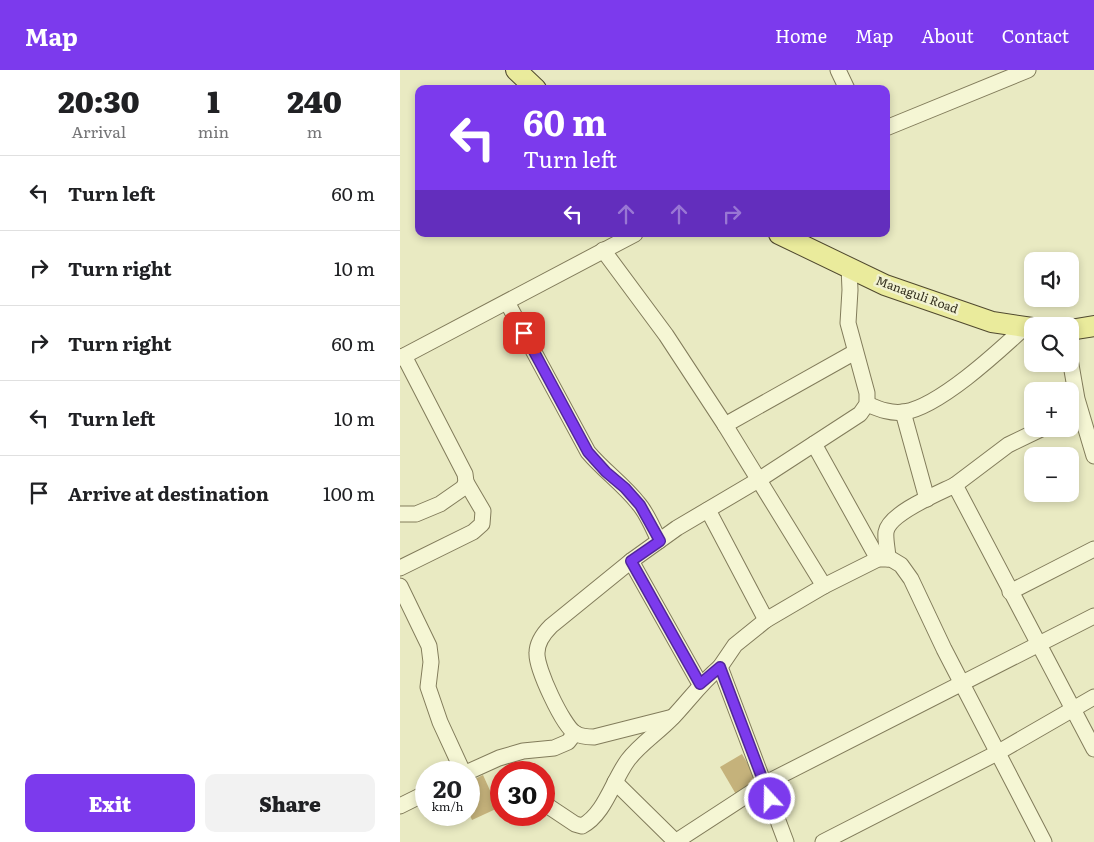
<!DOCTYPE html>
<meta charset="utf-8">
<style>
body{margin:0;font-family:Literata,serif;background:#f2f2f2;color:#202124;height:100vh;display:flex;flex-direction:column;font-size:19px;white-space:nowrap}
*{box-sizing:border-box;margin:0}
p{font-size:16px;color:#757577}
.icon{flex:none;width:28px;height:28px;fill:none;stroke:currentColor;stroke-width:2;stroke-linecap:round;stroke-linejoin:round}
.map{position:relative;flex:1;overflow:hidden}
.side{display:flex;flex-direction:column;background:#fff;width:400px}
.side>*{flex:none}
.guide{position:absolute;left:15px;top:15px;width:475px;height:152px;border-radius:10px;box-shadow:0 2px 8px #0003;background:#7c3aed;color:#fff;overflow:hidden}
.fabs{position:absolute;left:624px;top:182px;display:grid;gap:10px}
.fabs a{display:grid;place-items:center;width:55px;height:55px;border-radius:10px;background:#fff;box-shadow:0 2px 8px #0003;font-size:25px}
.speed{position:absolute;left:15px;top:691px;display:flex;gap:10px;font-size:25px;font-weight:700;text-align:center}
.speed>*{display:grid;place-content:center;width:65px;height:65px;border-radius:50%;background:#fff;box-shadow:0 2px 8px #0003;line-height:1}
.speed small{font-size:12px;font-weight:400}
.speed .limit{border:8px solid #d22;background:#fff;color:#111}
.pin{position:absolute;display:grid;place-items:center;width:42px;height:42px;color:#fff;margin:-21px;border-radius:10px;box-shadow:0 2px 8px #0006}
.me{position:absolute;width:55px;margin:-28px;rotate:339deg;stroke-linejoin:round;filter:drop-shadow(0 0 4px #0008)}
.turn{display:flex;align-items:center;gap:18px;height:105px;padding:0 25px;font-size:22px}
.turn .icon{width:65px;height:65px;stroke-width:2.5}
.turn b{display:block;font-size:35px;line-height:42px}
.lanes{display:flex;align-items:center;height:48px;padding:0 25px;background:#0003;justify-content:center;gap:25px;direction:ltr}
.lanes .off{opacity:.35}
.eta{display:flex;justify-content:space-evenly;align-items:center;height:85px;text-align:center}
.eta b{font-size:30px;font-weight:800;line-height:35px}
.primary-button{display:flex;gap:10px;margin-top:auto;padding:10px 25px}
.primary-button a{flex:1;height:58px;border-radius:10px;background:#7c3aed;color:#fff;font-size:20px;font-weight:800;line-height:58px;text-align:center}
.primary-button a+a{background:#f2f2f2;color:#202124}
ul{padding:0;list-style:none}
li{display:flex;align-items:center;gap:15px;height:75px;padding:0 25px;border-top:1px solid #e0e0e0}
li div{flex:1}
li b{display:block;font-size:19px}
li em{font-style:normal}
header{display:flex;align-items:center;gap:30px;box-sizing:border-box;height:70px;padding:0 25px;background:#7c3aed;color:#fff}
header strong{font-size:24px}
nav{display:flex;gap:28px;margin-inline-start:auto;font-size:18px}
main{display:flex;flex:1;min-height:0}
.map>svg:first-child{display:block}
</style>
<header>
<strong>Map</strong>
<nav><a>Home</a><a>Map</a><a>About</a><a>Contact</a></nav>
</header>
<main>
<section class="side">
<div class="eta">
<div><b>20:30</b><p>Arrival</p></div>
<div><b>1</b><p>min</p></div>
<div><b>240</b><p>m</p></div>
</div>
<ul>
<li><svg class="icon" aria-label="left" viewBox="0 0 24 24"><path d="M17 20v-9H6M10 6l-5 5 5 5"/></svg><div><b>Turn left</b></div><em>60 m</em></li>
<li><svg class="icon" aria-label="right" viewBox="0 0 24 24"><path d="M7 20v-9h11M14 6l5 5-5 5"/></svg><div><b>Turn right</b></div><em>10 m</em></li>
<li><svg class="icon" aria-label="right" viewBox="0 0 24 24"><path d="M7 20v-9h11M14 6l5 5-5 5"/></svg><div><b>Turn right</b></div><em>60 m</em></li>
<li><svg class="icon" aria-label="left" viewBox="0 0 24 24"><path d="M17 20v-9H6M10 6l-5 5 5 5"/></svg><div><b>Turn left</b></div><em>10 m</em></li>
<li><svg class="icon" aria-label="arrive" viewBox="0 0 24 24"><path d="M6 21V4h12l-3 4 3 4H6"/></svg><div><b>Arrive at destination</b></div><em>100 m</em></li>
</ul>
<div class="primary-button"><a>Exit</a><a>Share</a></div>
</section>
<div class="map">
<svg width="694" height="772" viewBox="0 0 694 772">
<rect width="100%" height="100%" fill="#e9eac2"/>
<g fill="#c5b27b">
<polygon points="342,684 359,713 337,726 320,697"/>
<polygon points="83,705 98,738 72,750 69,743 69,712"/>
</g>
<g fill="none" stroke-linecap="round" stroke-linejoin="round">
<g stroke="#827c5b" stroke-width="17">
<g id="minor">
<polyline points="438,0 447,19"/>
<polyline points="486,58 628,0"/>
<polyline points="203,180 266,265 325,355 424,516"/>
<path d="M107 232 188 382C204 401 223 414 238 433 247 443 253 458 259 471"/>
<polyline points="0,288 235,164"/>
<polyline points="670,289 677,329 694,386"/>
<path d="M467 334C479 339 490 344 504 342 539 337 599 281 625 257"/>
<polyline points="503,342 527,429"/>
<polyline points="325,355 455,282"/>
<polyline points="414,374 478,489"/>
<polyline points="555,415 608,375 641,359"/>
<polyline points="308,440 366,550"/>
<polyline points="0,444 16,444 40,434 63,418 66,412 65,404 4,286"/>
<path d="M488 489C488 481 485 470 486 462 489 443 539 423 555 415L694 679"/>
<polyline points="231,491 300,614"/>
<polyline points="0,498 73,462 82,454 83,441 66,412"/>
<polyline points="0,516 29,576 31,592 28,617 40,652 63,702"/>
<polyline points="610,522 694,479"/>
<path d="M273 647 194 667C188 667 181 667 175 663 163 656 136 598 137 583 137 572 143 564 151 556L231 491 277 458 360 409 460 344 467 334V323L448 253 450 220 449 197"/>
<polyline points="68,702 99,688 123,681 154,678 168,672 175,663"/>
<polyline points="215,712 276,772"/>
<path d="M145 734 175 754 182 756C205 744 213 710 228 690 240 674 259 662 273 647 289 630 301 613 320 597"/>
<polyline points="0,736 26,723"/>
<polyline points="275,772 364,714 694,546"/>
<polyline points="386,772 320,597 335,575 366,550 424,516 478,489 491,489 501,495 511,509 544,579 644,772"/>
<polyline points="423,772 597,683 694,627"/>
</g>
</g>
<g stroke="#50492f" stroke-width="22">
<g id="major">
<polyline points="116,0 136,19"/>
<polyline points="379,164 485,215 592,252 632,258"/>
<polyline points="670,260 694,256"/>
</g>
</g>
<use href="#minor" stroke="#f5f6d4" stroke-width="15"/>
<use href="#major" stroke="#eaeb9c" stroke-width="20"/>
</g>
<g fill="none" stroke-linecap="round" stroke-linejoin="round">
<g stroke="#51269a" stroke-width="12">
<polyline id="route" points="124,263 188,382 206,402 225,418 240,435 260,471 231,491 300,614 320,597 370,729"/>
</g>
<use href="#route" stroke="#7c3aed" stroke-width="9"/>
</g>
<g text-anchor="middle" stroke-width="5" stroke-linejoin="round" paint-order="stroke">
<g font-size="12" fill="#332f1e" stroke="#f1f2d1">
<text transform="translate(517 225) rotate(20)" y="4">Managuli Road</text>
</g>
</g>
</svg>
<div class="fabs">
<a><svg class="icon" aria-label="sound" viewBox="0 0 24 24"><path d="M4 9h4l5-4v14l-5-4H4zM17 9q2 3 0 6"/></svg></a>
<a><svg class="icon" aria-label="search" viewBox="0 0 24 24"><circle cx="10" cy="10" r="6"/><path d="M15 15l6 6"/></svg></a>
<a>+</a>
<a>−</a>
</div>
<div class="speed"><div>20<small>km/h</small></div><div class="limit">30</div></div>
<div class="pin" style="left:124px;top:263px;background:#d93025"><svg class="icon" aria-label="arrive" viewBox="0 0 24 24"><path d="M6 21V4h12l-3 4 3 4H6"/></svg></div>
<svg class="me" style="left:370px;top:729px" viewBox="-20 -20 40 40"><circle r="17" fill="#7c3aed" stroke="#fff" stroke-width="3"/><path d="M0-11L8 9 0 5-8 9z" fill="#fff"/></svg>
<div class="guide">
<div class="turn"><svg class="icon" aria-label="left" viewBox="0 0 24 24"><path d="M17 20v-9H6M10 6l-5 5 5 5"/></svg><div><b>60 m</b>Turn left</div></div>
<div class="lanes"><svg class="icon" aria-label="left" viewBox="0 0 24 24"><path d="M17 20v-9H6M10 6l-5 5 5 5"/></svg><svg class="icon off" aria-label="ahead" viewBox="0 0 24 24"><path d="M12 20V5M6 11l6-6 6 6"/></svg><svg class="icon off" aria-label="ahead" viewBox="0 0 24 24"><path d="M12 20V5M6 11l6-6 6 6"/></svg><svg class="icon off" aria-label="right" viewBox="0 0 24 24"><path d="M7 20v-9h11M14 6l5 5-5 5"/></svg></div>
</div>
</div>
</main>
